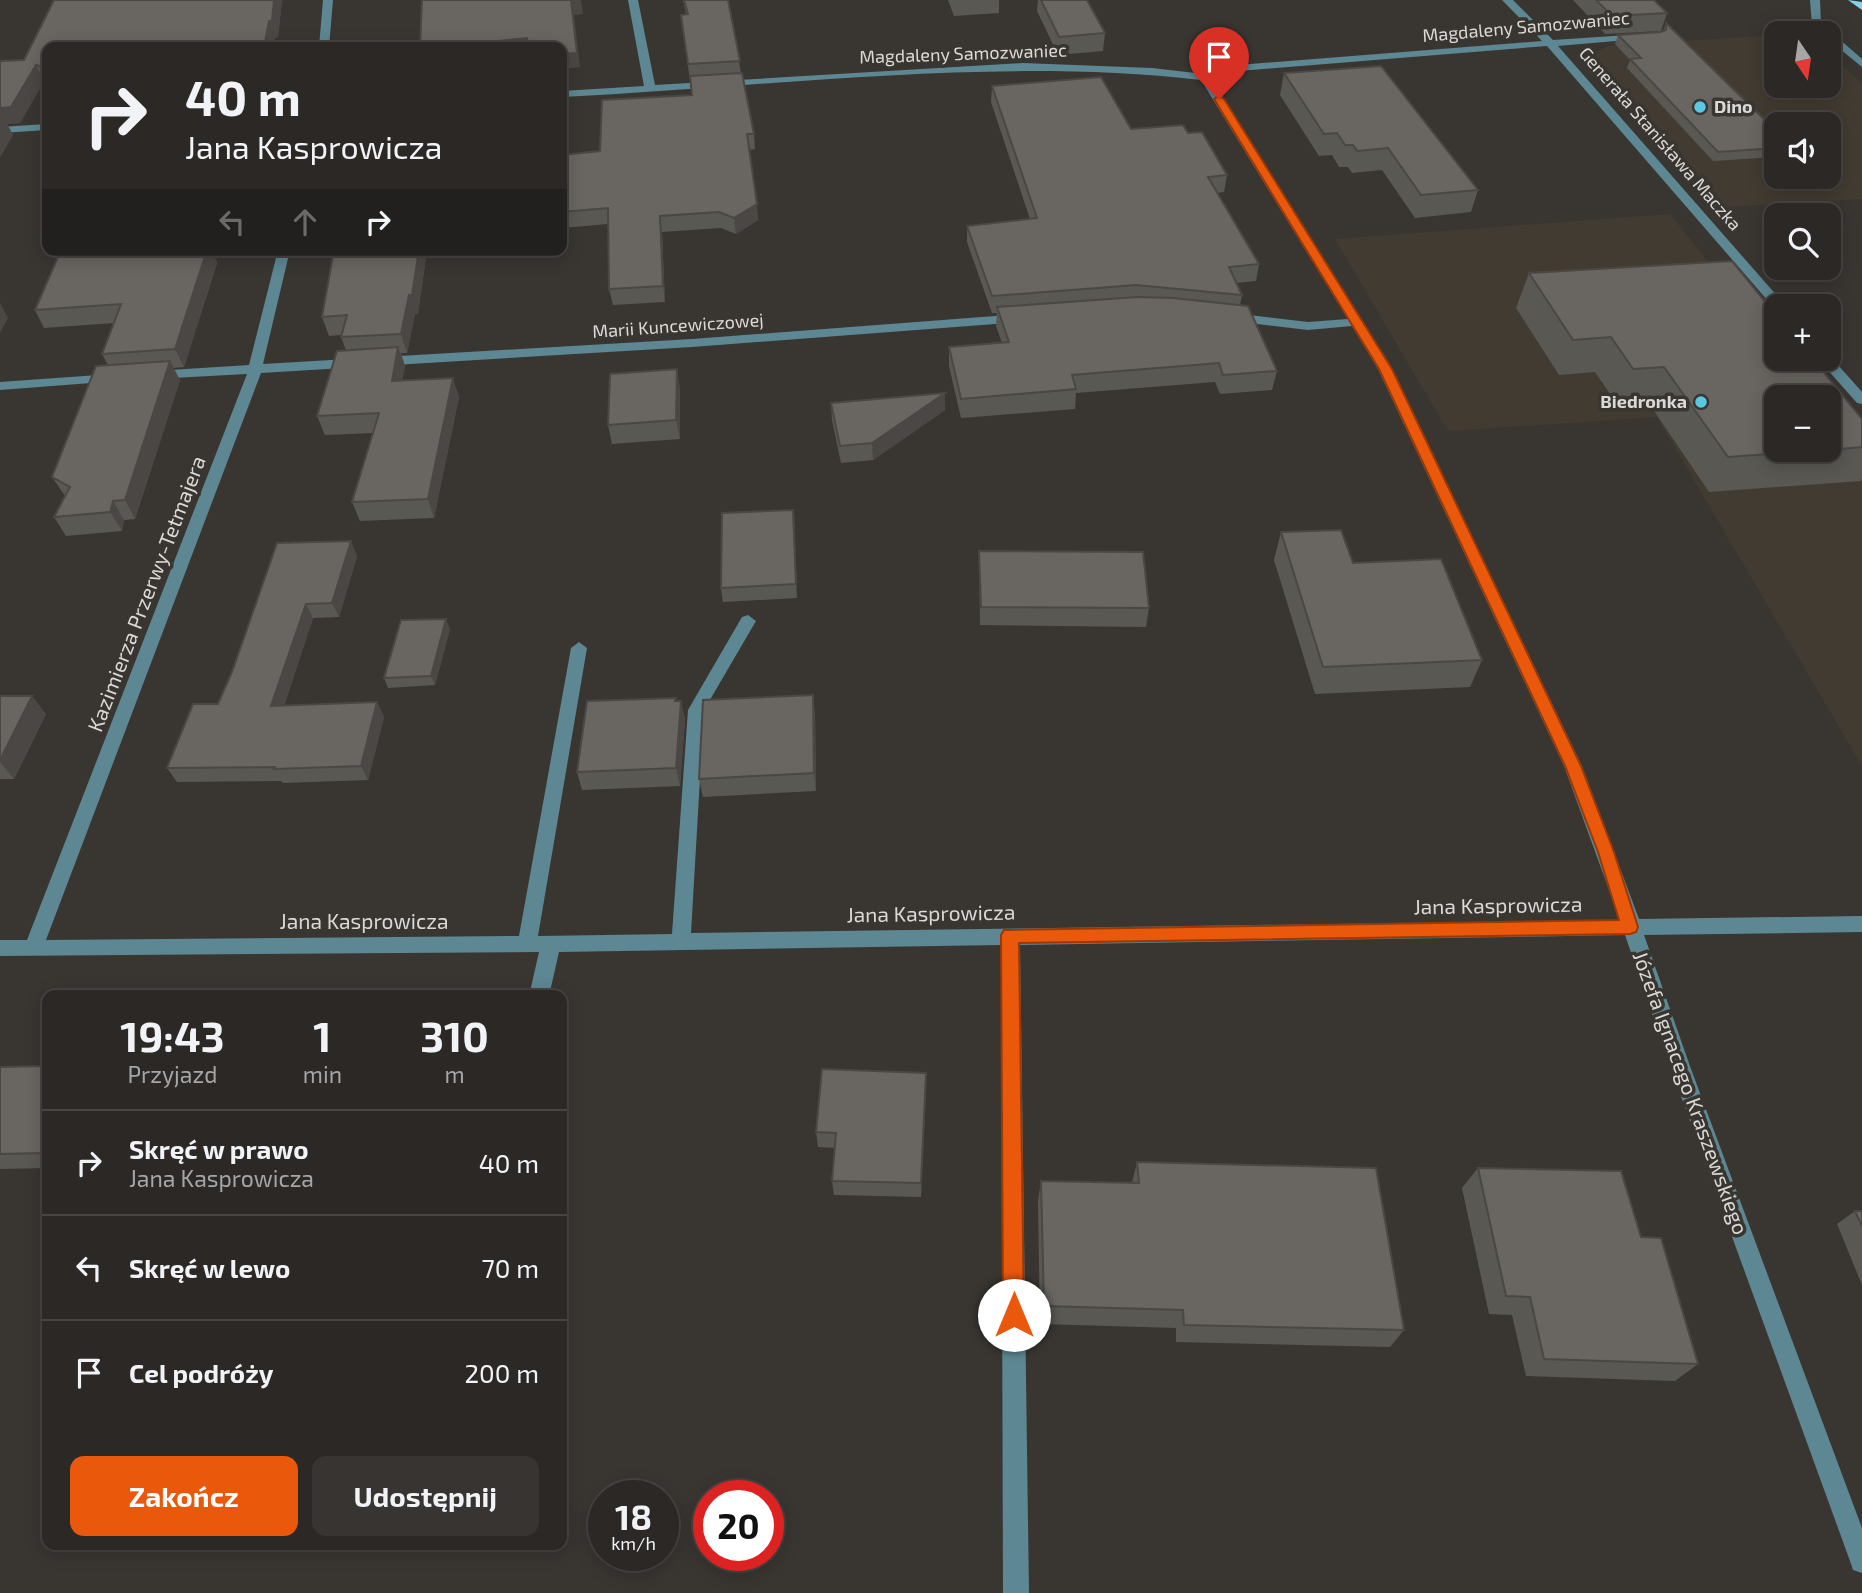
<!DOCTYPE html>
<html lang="pl">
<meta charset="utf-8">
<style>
body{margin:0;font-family:"Exo 2",sans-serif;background:#373432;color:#f1f3f6;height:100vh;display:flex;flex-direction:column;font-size:26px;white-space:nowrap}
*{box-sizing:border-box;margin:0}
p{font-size:23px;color:#a6a6a7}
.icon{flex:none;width:38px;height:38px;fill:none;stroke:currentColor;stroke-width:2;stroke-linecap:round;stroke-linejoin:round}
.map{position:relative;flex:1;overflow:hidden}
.panel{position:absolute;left:42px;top:990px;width:525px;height:560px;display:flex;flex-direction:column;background:#2b2826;border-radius:14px;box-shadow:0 4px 18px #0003,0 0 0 2px #474443}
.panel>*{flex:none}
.top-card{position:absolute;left:42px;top:42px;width:525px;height:214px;border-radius:14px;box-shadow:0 4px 18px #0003,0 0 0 2px #474443;background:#2b2826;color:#f1f3f6;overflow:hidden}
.needle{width:46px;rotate:167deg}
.controls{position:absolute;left:1764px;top:21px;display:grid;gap:14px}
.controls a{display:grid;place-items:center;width:77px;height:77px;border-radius:14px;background:#2b2826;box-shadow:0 4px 18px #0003,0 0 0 2px #474443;font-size:35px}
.speed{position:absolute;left:588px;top:1480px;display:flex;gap:14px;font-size:35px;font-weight:700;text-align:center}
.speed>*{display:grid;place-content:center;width:91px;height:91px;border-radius:50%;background:#2b2826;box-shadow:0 4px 18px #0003,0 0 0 2px #474443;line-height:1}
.speed small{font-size:18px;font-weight:400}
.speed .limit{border:10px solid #d22;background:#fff;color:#111}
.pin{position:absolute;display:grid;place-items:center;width:60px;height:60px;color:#fff;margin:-72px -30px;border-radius:50% 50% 50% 0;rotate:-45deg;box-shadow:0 0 7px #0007}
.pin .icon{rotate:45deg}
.me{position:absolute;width:77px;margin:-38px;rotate:0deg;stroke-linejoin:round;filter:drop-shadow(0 0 5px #0008)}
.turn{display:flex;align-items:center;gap:24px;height:147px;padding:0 28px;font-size:32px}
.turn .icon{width:91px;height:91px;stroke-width:2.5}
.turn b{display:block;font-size:49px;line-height:60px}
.lanes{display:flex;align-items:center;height:66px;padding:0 28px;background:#0003;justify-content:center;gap:35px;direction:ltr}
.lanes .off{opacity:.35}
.eta{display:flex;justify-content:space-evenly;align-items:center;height:119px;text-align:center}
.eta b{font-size:42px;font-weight:700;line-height:49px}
.action{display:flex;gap:14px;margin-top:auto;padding:14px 28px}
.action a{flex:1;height:80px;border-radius:14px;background:#ea580c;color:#fff;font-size:28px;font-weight:700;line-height:80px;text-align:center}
.action a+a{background:#373432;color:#f1f3f6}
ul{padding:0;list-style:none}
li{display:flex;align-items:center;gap:21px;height:105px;padding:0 28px;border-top:2px solid #474443}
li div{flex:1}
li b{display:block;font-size:26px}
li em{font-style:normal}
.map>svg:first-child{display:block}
</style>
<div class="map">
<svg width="1862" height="1593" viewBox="0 0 1862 1593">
<rect width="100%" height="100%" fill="#393632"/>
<g fill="#423b31" fill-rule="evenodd">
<path d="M1776 35V86H1829V54L1862 83V199L1724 207 1588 57 1607 46ZM1776 124H1829V177H1776Z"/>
<polygon points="1670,214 1776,346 1776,450 1862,452 1862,766 1657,417 1448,431 1335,239"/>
</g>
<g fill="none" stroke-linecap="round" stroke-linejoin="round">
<g fill="#5d8792" fill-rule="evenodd">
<polygon points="323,0 333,0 329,47 319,47"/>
<path d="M628 0H638L655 85 1023 63 1152 68 1204 74 1225 66 1542 41 1502 0H1513L1553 40 1643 34 1644 36 1639 39 1558 46 1786 306H1776L1775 309 1547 46 1227 72 1211 78 1392 369 1582 766 1639 919 1862 916V932L1644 935 1691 1069 1862 1528V1573L1853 1570 1850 1561 1671 1069 1625 935 1020 945 1029 1593H1003L1001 945 559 952 549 996H529L539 952 0 956V940H27L247 374 154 379 147 375 154 371 249 365 278 250H290L263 364 692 339 1020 314 1026 318 1020 322 692 347 261 373 46 940 519 936 571 648 579 642 587 648 538 936 672 934 688 710 742 617 748 615 756 621 704 710 691 933 1620 920 1564 766 1378 369 1352 326 1308 330 1232 321 1226 317 1232 313 1308 322 1348 319 1201 80C989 56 774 87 562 97V91L644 86Z"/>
<polygon points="1810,0 1820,0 1821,23 1862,59 1862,67 1829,40 1829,33 1820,33 1812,26"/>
<polygon points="47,124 47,130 0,133 0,127"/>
<polygon points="1830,356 1862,392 1862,404 1857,403 1818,359 1829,359"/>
<polygon points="112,374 119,378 117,381 0,390 0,382"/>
</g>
<polygon fill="#7bd6ee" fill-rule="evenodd" points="1848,0 1862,2 1862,10"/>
</g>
<g fill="#5a5853">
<polygon points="54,0 282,0 278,37 275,38 273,47 47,47 47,82 44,81 20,123 7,124 13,135 0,157 0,61 24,60"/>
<polygon points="683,0 728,0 741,73 754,134 755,149 749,150 758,220 736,234 721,228 662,232 665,302 613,305 609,289 608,224 562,228 562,155 600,151 692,95 681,15 686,14"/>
<polygon points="948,0 999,0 999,13 954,16"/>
<polygon points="1038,0 1087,0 1105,33 1103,51 1058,55 1037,11"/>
<polygon points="1573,0 1654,0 1667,13 1661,31 1605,34"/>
<polygon points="1666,23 1776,131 1776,157 1713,161 1627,68 1630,60 1615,44 1618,35 1660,32 1663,31"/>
<polygon points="1284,73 1478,190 1471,212 1415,218 1382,170 1352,173 1348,167 1339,167 1332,155 1319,156 1280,95"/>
<polygon points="992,86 1131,129 1188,133 1227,175 1224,192 1217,193 1259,264 1256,281 1236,283 1242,295 1240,305 1277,371 1272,390 1220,394 1215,382 1076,393 1075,409 961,418 949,366 949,347 1002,343 996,326 997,313 992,313 967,242 967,226 1030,219 991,102"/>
<polygon points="207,250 211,250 217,263 184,367 173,368 180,380 135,519 124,520 122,531 66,536 54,517 65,496 52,477 108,365 102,354 114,323 44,328 35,310"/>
<polygon points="334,250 427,250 418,314 415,314 407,353 401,353 405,366 402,380 459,397 434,518 360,521 352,502 373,433 325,435 317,416 346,350 341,337 341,335 329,336 322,317"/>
<polygon points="1529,273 1862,419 1862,479 1861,481 1709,492 1648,402 1617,404 1595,372 1559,375 1516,308"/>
<polygon points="680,389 680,439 612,444 608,425"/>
<polygon points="831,403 945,410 873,460 841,463 832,420"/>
<polygon points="793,510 797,598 723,602 721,588"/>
<polygon points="1281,532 1353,563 1482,660 1470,687 1315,694 1274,560"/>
<polygon points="979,551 1149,608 1146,627 980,625"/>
<polygon points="357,556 339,617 313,618 284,706 377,702 384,717 368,780 283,783 281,781 177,782 167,768 218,704 232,672"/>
<polygon points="450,629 435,685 388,688 384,678"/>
<polygon points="0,696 46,714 14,779 0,779"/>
<polygon points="676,701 685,719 680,786 582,790 577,772"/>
<polygon points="815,713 816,791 703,797 699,779"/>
<polygon points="47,1066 47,1168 0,1169 0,1067"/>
<polygon points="926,1088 921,1197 834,1195 832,1181 835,1148 818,1147 816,1132"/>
<polygon points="1137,1162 1404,1330 1390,1347 1176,1342 1176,1328 1040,1324 1038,1201 1041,1181 1132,1183"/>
<polygon points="1478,1168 1641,1237 1698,1364 1675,1381 1526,1376 1512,1315 1489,1314 1462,1188"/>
<polygon points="1855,1211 1862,1211 1862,1285 1837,1224"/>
</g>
<g fill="#4a4744">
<polygon points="274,0 282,0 278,37 275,38 273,47 264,47 269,21"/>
<polygon points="571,0 581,0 583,14 574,15 580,67 562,69 562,54"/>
<polygon points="527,38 529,47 440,47"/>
<polygon points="36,65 44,81 20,123 7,124 13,135 0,157 0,108"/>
<polygon points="757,204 758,220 736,234 734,218"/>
<polygon points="660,216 662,232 665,302 663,286"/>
<polygon points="207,250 211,250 217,263 184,367 175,349"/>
<polygon points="419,250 427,250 418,314 415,314 407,353 401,334"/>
<polygon points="0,303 8,318 0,333"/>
<polygon points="398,347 405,366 399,400 392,381"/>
<polygon points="170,361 180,380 135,519 125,500"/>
<polygon points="677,369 680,389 680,439 676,420"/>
<polygon points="453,378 459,397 434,518 428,499"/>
<polygon points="945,393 945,410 873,460 872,443"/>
<polygon points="113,501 124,520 122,531 110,512"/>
<polygon points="793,510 795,524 797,598 796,584"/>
<polygon points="351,541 357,556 339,617 332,603"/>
<polygon points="306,604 313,618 279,720 271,706"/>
<polygon points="446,619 450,629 435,685 431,676"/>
<polygon points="813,695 815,713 816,791 814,773"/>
<polygon points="32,696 46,714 14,779 0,762 0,760"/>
<polygon points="681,701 685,719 680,786 676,768"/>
<polygon points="377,702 384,717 368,780 361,766"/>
<polygon points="926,1073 926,1088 921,1197 921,1183"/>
<polygon points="47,1140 47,1157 42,1153"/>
</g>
<g fill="#696661" stroke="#4a4744" stroke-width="2">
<polygon points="54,0 274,0 272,21 269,21 264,47 47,47 47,68 36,65 11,107 0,108 0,61 24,60"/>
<polygon points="422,0 573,0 571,0 577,53 562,54 562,47 528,47 527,38 440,47 420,47"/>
<polygon points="684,0 728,0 740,61 688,64 681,15 688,14"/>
<polygon points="1041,0 1087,0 1105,33 1059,37"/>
<polygon points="1596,0 1654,0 1667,13 1612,16"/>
<polygon points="1666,23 1776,131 1776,148 1718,152 1630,59 1641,58 1618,35 1660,32 1666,30"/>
<polygon points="1381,66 1478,190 1421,195 1388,148 1357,151 1353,145 1345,145 1337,133 1324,134 1284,73"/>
<polygon points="742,73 754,134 747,134 757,204 734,218 719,212 660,216 663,286 609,289 608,208 562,212 562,155 600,151 602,100 692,95 690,76"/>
<polygon points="1101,77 1131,129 1183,125 1188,133 1202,132 1227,175 1208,177 1259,264 1229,267 1242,295 1136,285 992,296 967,226 1037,218 992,86"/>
<polygon points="61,250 207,250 175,349 102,354 121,304 35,310"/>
<polygon points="334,250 419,250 412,295 409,295 401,334 341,337 347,315 322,317"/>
<polygon points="1732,261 1776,315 1776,359 1813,359 1862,419 1862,447 1829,450 1829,397 1776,397 1776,450 1826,450 1728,457 1664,367 1633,369 1611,337 1573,340 1529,273"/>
<polygon points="1137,297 1173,298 1248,306 1277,371 1223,375 1219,363 1072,375 1076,389 961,399 949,347 1009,342 997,307"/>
<polygon points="398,347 392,381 453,378 428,499 352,502 379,413 317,416 337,351"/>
<polygon points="170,361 125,500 113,501 110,512 54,517 70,487 52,477 96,366"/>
<polygon points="677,369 676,420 608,425 610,374"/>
<polygon points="945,393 872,443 840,446 831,403"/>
<polygon points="793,510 796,584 721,588 722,513"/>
<polygon points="1341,530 1353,563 1441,559 1482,660 1323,667 1281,532"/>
<polygon points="351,541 332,603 306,604 271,706 377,702 361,766 274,769 275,767 167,768 193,704 218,704 232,672 277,543"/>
<polygon points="979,551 1143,552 1149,608 981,607"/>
<polygon points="446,619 431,676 384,678 401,620"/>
<polygon points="813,695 814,773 699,779 703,700"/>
<polygon points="0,696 32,696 0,760"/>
<polygon points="676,698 675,701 681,701 676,768 577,772 587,701"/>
<polygon points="47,1066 47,1140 42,1153 0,1154 0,1067"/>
<polygon points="822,1069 926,1073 921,1183 832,1181 836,1133 816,1132"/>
<polygon points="1137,1162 1376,1168 1404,1330 1184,1325 1183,1310 1044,1306 1041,1181 1139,1183"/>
<polygon points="1478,1168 1621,1171 1641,1237 1661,1238 1698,1364 1544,1359 1530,1297 1506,1296"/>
<polygon points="1855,1211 1862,1211 1862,1226"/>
</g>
<polygon fill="#ea580c" stroke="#983908" stroke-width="2" points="1219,96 1224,99 1392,369 1581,766 1614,852 1638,927 1636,932 1630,934 1019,943 1024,1315 1021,1322 1014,1325 1006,1322 1003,1315 1001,935 1004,930 1619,920 1598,852 1565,766 1379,369 1214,99"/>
<g fill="#58c8e4" stroke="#393632" stroke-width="2.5">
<circle cx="1700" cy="107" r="7"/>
<circle cx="1701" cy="402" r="7"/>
</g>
<g text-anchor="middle" stroke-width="7" stroke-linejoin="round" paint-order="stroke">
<g font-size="18" fill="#dbd9d6" stroke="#393632">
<text transform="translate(1526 27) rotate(-5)" y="6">Magdaleny Samozwaniec</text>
<text transform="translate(963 54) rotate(-2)" y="6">Magdaleny Samozwaniec</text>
<text transform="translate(1660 139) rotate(49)" y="6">Generała Stanisława Maczka</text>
<text transform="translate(678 326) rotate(-4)" y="6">Marii Kuncewiczowej</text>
</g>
<g font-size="18" font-weight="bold" fill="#dbd9d6" stroke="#393632" text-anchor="start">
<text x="1714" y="113">Dino</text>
<text x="1687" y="408" text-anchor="end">Biedronka</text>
</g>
<g font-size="21" fill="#dbd9d6" stroke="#393632">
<text transform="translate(147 594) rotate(-69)" y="7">Kazimierza Przerwy-Tetmajera</text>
<text transform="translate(1498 906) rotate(-1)" y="7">Jana Kasprowicza</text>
<text transform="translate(931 914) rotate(-1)" y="7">Jana Kasprowicza</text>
<text x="364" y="929">Jana Kasprowicza</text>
<text transform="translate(1690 1093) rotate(70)" y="7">Józefa Ignacego Kraszewskiego</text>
</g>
</g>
</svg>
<div class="controls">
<a><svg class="needle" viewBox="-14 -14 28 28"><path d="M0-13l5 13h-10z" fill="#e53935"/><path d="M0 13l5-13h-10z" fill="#a6a6a7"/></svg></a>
<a><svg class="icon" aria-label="sound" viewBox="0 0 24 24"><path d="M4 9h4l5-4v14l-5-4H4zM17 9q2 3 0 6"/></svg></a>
<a><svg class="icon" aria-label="search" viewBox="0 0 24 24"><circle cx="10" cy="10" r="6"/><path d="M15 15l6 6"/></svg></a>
<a>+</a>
<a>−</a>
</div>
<div class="speed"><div>18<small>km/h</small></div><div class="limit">20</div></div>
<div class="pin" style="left:1219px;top:99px;background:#d93025"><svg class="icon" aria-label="arrive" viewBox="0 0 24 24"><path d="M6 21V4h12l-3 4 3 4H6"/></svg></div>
<svg class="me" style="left:1014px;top:1315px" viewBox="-20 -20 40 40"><circle r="19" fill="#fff"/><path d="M0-13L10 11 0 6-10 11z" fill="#ea580c"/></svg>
<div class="top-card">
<div class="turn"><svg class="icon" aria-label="right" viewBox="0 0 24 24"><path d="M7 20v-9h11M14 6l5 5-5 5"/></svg><div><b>40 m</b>Jana Kasprowicza</div></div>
<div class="lanes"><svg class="icon off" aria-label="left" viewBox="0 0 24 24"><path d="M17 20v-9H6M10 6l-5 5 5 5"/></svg><svg class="icon off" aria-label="ahead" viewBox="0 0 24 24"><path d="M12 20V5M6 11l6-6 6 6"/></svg><svg class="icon" aria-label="right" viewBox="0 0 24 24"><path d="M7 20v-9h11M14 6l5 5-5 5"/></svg></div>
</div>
<section class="panel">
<div class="eta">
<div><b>19:43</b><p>Przyjazd</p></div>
<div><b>1</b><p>min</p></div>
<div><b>310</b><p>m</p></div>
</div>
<ul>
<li><svg class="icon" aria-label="right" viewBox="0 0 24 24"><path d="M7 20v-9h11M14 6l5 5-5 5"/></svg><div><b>Skręć w prawo</b><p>Jana Kasprowicza</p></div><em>40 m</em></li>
<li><svg class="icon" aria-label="left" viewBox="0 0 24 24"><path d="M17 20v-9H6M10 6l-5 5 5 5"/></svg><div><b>Skręć w lewo</b></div><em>70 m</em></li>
<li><svg class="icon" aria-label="arrive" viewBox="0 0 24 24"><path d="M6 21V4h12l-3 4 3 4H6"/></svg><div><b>Cel podróży</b></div><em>200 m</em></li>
</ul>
<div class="action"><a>Zakończ</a><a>Udostępnij</a></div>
</section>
</div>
